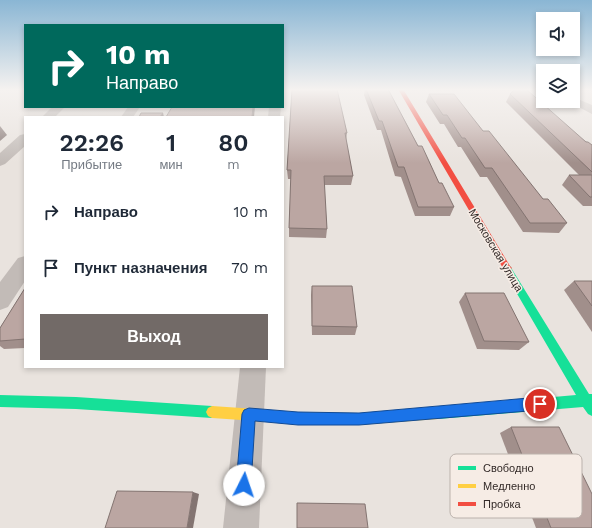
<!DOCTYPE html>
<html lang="ru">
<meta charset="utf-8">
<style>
body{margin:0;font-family:"Work Sans",sans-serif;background:#f2f2f3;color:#1f2937;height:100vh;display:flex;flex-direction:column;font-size:15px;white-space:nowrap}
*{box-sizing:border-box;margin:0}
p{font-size:13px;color:#747a83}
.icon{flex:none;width:22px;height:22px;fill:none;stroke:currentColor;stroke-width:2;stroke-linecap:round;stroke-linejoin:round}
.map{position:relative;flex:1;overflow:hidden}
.details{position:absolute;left:24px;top:116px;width:260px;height:252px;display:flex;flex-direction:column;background:#fff;border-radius:0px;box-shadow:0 2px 6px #0003}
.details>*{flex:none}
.guide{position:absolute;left:24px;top:24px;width:260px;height:84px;border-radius:0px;box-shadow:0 2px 6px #0003;background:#00695c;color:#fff;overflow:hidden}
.fabs{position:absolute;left:536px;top:12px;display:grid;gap:8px}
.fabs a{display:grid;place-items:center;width:44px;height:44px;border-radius:0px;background:#fff;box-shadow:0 2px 6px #0003;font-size:20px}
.pin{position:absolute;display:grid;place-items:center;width:34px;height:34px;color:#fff;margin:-17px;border:2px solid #fff;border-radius:50%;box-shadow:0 1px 4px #0007}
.me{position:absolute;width:44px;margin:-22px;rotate:4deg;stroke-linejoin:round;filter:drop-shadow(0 0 3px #0008)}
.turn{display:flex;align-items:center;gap:14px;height:84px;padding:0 16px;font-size:18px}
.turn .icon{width:52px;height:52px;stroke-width:2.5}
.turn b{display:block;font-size:28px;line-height:34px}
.eta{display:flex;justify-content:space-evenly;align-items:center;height:68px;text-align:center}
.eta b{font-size:24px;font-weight:600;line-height:28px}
.action{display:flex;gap:8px;margin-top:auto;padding:8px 16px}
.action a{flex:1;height:46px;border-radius:0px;background:#726a67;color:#fff;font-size:16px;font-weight:600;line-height:46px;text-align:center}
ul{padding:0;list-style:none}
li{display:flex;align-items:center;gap:12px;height:56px;padding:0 16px}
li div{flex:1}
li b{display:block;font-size:15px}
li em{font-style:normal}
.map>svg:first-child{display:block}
</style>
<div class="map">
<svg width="592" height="528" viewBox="0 0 592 528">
<rect width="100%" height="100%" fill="#e9e3de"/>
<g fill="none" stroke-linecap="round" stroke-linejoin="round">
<g fill="#c2bbb7" fill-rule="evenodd">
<polygon points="573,97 592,105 592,114 569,102 568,101 573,101"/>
<polygon points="52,107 65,107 55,117 42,117"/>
<polygon points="128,107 140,107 133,117 121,117"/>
<polygon points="269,107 281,107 280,117 268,117"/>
<polygon points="25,134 25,146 5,164 0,166 0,153 20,135"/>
<polygon points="25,256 25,281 8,307 0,310 0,282 18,258"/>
<polygon points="240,367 266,367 259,528 223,528"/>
</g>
<g fill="#16e098" fill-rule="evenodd">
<polygon points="507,265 510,266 589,394 592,394 592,416 588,414 583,407 438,419 434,417 432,413 434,409 438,407 576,395 502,268 504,266"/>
<polygon points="0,395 76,397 212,406 216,408 218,412 216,416 212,418 76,409 0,407"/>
</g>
<polygon fill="#ffcf43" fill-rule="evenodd" points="212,406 298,412 359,413 438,407 442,409 444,413 442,417 438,419 359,425 298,424 212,418 208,416 206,412 208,408"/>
<polygon fill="#f24e42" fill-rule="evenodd" points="398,89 403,89 510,266 512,268 510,270 504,270"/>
</g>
<g fill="#a18f8b">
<polygon points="292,89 347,133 346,141 353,176 351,185 324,185 327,229 326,238 289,237 289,228 291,179 288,179 287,170"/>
<polygon points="365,89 388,89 418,146 439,183 454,207 450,216 415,216 401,177 395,176 381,130 377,130 364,95"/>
<polygon points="429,94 483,131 543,199 567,223 559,233 523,232 487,177 480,177 461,147 458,147 444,124 440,124 426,102"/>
<polygon points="510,94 592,145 592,206 583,206 562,185 569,175 579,175 506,102"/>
<polygon points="574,281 592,281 592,332 564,290"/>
<polygon points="312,286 357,327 355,335 312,335 311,295"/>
<polygon points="25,288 25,348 4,349 0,346 0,328"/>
<polygon points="465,293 529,342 519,350 477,349 459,302"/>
<polygon points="511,427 592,528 536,528 500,433"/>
</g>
<g fill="#837471">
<polygon points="253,107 255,107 254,117 252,117"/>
<polygon points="163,113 164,117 160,117"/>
<polygon points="0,126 7,135 0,141"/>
<polygon points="193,492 199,494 193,528 187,528"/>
</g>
<g fill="#bba6a2" stroke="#837471">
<polygon points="292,89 337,89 347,133 345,133 353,176 324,176 327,229 289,228 291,170 287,170"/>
<polygon points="366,89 388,89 418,146 422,146 439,183 442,183 454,207 418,207 404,167 398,167 382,121 379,121"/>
<polygon points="515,89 526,89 586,142 588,142 592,145 592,172 510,94"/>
<polygon points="429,94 454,94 483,131 489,131 543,199 548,199 567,223 530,223 492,168 485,168 465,138 462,138 447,115 443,115"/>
<polygon points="172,107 253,107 252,117 166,117"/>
<polygon points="141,113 163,113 160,117 139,117"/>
<polygon points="569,175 592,175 592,197 590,197"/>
<polygon points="574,281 592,281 592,306"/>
<polygon points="312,286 352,286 357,327 312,326"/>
<polygon points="25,288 25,339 0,341 0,328"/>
<polygon points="465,293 504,293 529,342 484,341"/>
<polygon points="511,427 559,427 592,494 592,528 551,528"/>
<polygon points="117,491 193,492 187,528 105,528"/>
<polygon points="297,503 365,504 368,528 297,528"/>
</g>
<linearGradient id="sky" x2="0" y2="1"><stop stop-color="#8ab6d4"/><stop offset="0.55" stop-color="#f5f2f0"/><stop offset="1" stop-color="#f5f2f0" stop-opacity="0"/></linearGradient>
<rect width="592" height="163" fill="url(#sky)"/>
<polygon fill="#1a73e8" stroke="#114b97" points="540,397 545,399 547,404 545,408 540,410 359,425 298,425 255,421 251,485 249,491 244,493 238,491 236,485 242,414 244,410 249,408 298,412 359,413"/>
<g text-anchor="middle" stroke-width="3" stroke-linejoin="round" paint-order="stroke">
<g font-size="11" fill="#322927" stroke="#f6ece5">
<text transform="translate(496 250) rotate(59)" y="4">Московская улица</text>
</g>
</g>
<rect x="450" y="454" width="132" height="64" rx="6" fill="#f6ece5" stroke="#bbb2ac" stroke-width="1"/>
<rect x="458" y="466" width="18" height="4" fill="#16e098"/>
<rect x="458" y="484" width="18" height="4" fill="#ffcf43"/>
<rect x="458" y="502" width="18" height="4" fill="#f24e42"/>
<g font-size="11" fill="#322927">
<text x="483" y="472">Свободно</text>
<text x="483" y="490">Медленно</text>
<text x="483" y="508">Пробка</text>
</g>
</svg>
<div class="fabs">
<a><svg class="icon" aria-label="sound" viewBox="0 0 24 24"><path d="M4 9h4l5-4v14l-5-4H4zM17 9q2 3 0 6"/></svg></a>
<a><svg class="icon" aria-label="layers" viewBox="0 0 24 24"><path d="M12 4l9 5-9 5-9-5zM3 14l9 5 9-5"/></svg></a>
</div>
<div class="pin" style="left:540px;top:404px;background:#d93025"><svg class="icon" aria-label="arrive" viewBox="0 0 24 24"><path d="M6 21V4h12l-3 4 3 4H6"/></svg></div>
<svg class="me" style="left:244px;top:485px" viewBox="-20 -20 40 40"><circle r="19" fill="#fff"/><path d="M0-13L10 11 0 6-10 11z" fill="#1a73e8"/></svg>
<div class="guide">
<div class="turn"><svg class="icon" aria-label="right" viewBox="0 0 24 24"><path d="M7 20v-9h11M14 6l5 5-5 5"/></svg><div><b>10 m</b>Направо</div></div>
</div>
<section class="details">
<div class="eta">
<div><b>22:26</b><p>Прибытие</p></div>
<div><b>1</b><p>мин</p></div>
<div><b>80</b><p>m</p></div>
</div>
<ul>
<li><svg class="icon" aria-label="right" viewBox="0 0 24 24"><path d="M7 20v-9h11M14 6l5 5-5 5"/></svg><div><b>Направо</b></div><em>10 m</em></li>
<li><svg class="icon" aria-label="arrive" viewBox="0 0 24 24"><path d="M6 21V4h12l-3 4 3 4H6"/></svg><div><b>Пункт назначения</b></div><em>70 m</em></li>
</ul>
<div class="action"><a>Выход</a></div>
</section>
</div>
